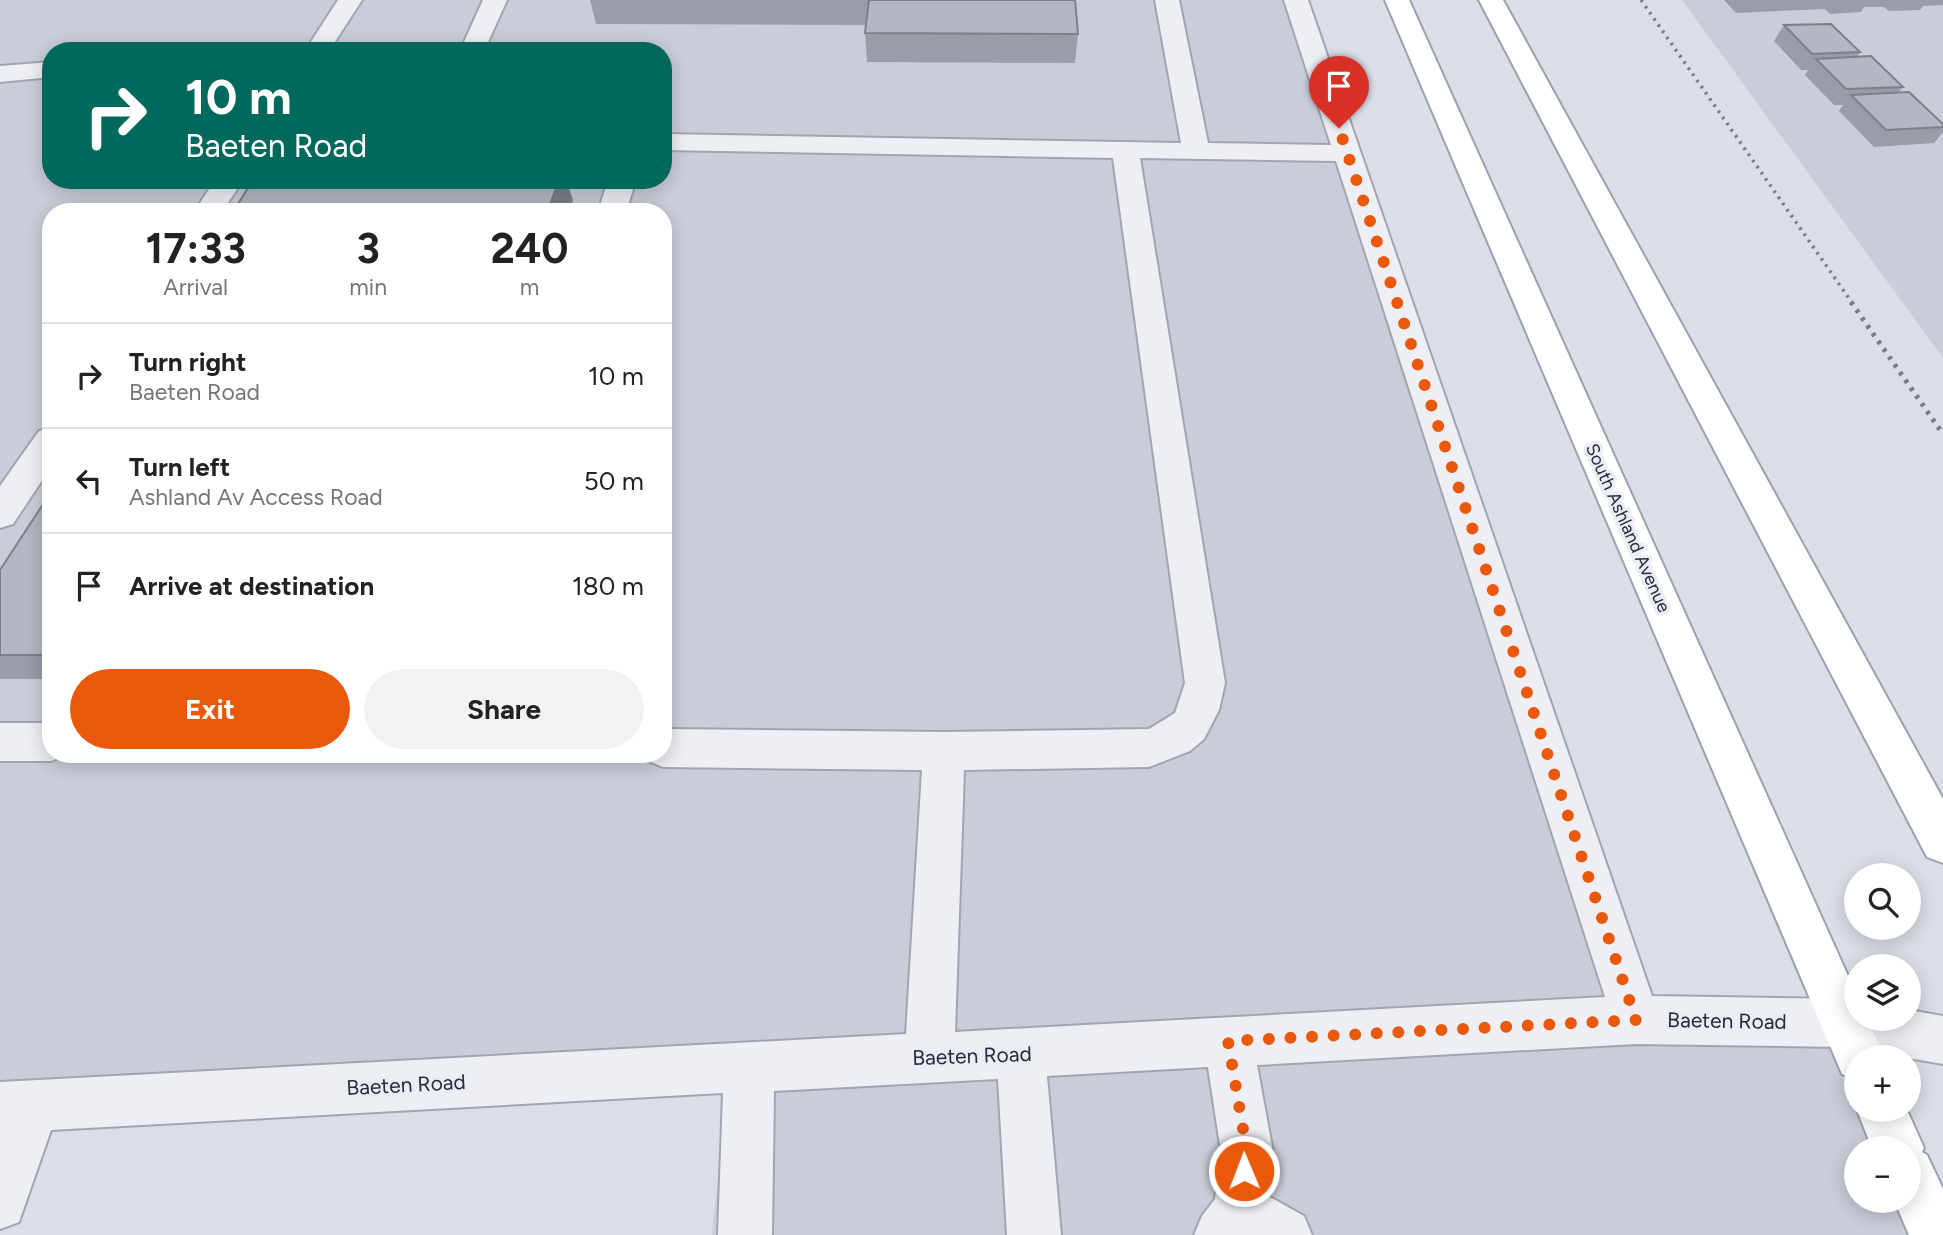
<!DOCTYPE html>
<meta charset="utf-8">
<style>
body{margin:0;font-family:Figtree,sans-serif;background:#f2f2f2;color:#222;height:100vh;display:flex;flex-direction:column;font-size:26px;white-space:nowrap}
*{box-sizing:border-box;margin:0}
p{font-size:23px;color:#767676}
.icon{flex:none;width:38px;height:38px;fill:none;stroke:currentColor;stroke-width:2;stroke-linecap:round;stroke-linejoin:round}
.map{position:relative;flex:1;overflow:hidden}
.sheet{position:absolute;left:42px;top:203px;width:630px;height:560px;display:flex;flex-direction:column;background:#fff;border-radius:28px;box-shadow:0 4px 18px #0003}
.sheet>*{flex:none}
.guide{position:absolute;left:42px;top:42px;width:630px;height:147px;border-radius:28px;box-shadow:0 4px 18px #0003;background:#00695c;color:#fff;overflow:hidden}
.controls{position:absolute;left:1844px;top:863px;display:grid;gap:14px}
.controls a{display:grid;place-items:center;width:77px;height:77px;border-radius:50%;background:#fff;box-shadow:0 4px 18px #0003;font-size:35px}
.pin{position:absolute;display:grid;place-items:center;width:60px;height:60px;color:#fff;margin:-72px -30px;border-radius:50% 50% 50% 0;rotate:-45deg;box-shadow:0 0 7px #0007}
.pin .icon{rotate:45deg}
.me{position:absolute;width:77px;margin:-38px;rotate:359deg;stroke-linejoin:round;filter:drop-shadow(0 0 5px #0008)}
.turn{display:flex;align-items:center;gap:24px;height:147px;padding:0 28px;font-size:32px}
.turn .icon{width:91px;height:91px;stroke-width:2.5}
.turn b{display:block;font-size:49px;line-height:60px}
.eta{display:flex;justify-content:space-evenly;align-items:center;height:119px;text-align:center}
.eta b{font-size:42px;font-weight:700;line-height:49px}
.primary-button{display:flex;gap:14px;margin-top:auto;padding:14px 28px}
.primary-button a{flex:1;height:80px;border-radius:42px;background:#ea580c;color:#fff;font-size:28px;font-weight:700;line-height:80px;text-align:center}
.primary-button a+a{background:#f2f2f2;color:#222}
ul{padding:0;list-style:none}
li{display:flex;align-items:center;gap:21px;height:105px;padding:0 28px;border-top:2px solid #e0e0e0}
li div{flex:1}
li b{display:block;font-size:26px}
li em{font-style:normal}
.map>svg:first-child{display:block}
</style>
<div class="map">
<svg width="1943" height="1235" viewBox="0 0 1943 1235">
<rect width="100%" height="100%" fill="#dbdee6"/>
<g fill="#c9cdd8" fill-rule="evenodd">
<path d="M0 0H1296L1636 1019 1844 1023 1857 1057V1110H1882L1898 1148H1857V1200H1909L1936 1235H712L729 1068 0 1107ZM51 51H663V180H51ZM51 212H663V754H51Z"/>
<polygon points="1682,0 1943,0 1943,358"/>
</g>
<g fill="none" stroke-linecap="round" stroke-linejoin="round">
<g stroke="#a1a5b0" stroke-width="4">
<g id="minor">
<polygon points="338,0 362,0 329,51 305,51"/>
<polygon points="483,0 507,0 484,51 460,51"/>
<path d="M1155 0H1179L1208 143 1331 145 1284 0H1308L1652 996 1844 999 1857 1001V1018H1909V1010L1943 1016V1064L1844 1047 1636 1044 1257 1065 1273 1152 1268 1196 1304 1216 1312 1235H1194L1202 1216 1215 1199 1221 1152 1208 1067 1047 1076 1061 1235H1007L998 1079 774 1091 772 1235H718L723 1093 51 1130 19 1222 0 1229V1082L906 1034 922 770 663 767 648 761 645 754H663V729L944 732 1149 729 1175 713 1185 683 1113 158 663 150V134L1181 143ZM1140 158 1336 161 1605 997 955 1032 964 770 1149 767 1190 751 1204 739 1219 710 1225 683Z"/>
<polygon points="51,62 51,77 0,82 0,66"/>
<polygon points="215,180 243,180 222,212 194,212"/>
<polygon points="608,180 636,180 626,212 598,212"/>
<polygon points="51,428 51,467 13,524 0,528 0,486 39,431"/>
<polygon points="0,723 51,723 51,754 66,755 51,761 0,761"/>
</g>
</g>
<g stroke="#9ba1b2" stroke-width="4">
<g id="major">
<polygon points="1385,0 1409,0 1857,996 1857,1018 1867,1018 1884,1057 1857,1057 1857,1081 1842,1074"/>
<polygon points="1479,0 1503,0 1943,799 1943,863 1927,857"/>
<polygon points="1857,1110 1907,1110 1924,1148 1922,1152 1927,1155 1943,1189 1943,1235 1909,1235 1894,1200 1909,1200 1909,1148 1872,1148"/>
</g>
</g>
<use href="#minor" fill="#eeeff4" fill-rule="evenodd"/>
<use href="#major" fill="#fff" fill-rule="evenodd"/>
<polyline stroke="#757c8f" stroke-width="3.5" stroke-dasharray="2.5 5" stroke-linecap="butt" points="1641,0 1853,304"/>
<polyline stroke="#757c8f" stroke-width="5" stroke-dasharray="3.5 6" stroke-linecap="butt" points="1851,302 1943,434"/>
</g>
<g fill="#9a9da8">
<polygon points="590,0 1075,0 1078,34 1075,63 867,62 865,33 866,25 596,24"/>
<polygon points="1724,0 1943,0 1943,5 1923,6 1920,10 1889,11 1884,7 1864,7 1861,12 1830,14 1825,9 1736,13"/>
<polygon points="1784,25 1860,52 1857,57 1903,87 1899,92 1943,124 1943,132 1934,143 1874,147 1839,111 1843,105 1834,105 1805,75 1808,70 1801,70 1774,41"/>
<polygon points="51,492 51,679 0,679 0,570"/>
</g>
<polygon fill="#7d8088" points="559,180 566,180 573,200 569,212 547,212"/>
<g fill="#b3b7c3" stroke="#7d8088" stroke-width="2">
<polygon points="869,0 1075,0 1078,34 865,33"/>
<polygon points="1831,24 1860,52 1812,54 1784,25"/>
<polygon points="1871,56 1903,87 1846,89 1816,59"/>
<polygon points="1909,92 1943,124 1943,127 1886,130 1851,95"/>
<polygon points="253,180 559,180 547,212 233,212"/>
<polygon points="51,492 51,655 0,655 0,570"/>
</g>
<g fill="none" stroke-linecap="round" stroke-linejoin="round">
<polyline stroke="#ea580c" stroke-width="12" stroke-dasharray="0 21.6" points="1244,1171 1247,1152 1228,1041 1636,1020 1339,128"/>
</g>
<g text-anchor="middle" stroke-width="7" stroke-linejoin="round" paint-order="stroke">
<g font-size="18" fill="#252b3c" stroke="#eaedf4">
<text transform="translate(1628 528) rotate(66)" y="6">South Ashland Avenue</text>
</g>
<g font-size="21" fill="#252b3c" stroke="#eaedf4">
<text transform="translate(1727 1021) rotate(1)" y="7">Baeten Road</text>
<text transform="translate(972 1056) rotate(-2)" y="7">Baeten Road</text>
<text transform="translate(406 1085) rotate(-3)" y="7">Baeten Road</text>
</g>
</g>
</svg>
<div class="controls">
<a><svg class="icon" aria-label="search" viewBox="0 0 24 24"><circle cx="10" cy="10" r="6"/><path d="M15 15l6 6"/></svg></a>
<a><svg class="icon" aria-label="layers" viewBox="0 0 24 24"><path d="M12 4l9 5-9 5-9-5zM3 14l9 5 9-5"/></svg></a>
<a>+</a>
<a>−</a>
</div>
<div class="pin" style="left:1339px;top:128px;background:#d93025"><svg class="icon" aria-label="arrive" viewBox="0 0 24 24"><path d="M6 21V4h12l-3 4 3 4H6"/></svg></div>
<svg class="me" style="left:1244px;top:1171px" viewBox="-20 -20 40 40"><circle r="17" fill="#ea580c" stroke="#fff" stroke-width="3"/><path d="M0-11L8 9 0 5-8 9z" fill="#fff"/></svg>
<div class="guide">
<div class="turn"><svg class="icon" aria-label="right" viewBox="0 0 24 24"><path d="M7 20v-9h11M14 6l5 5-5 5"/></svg><div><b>10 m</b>Baeten Road</div></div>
</div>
<section class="sheet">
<div class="eta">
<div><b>17:33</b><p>Arrival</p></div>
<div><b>3</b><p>min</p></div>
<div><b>240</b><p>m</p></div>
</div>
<ul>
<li><svg class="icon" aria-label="right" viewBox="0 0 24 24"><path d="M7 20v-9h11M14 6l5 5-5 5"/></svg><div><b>Turn right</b><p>Baeten Road</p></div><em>10 m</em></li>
<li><svg class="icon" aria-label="left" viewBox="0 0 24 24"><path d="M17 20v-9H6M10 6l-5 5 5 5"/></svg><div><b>Turn left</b><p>Ashland Av Access Road</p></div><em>50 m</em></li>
<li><svg class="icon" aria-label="arrive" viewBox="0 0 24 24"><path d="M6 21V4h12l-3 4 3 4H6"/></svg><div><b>Arrive at destination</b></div><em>180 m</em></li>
</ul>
<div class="primary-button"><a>Exit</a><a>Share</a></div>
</section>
</div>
